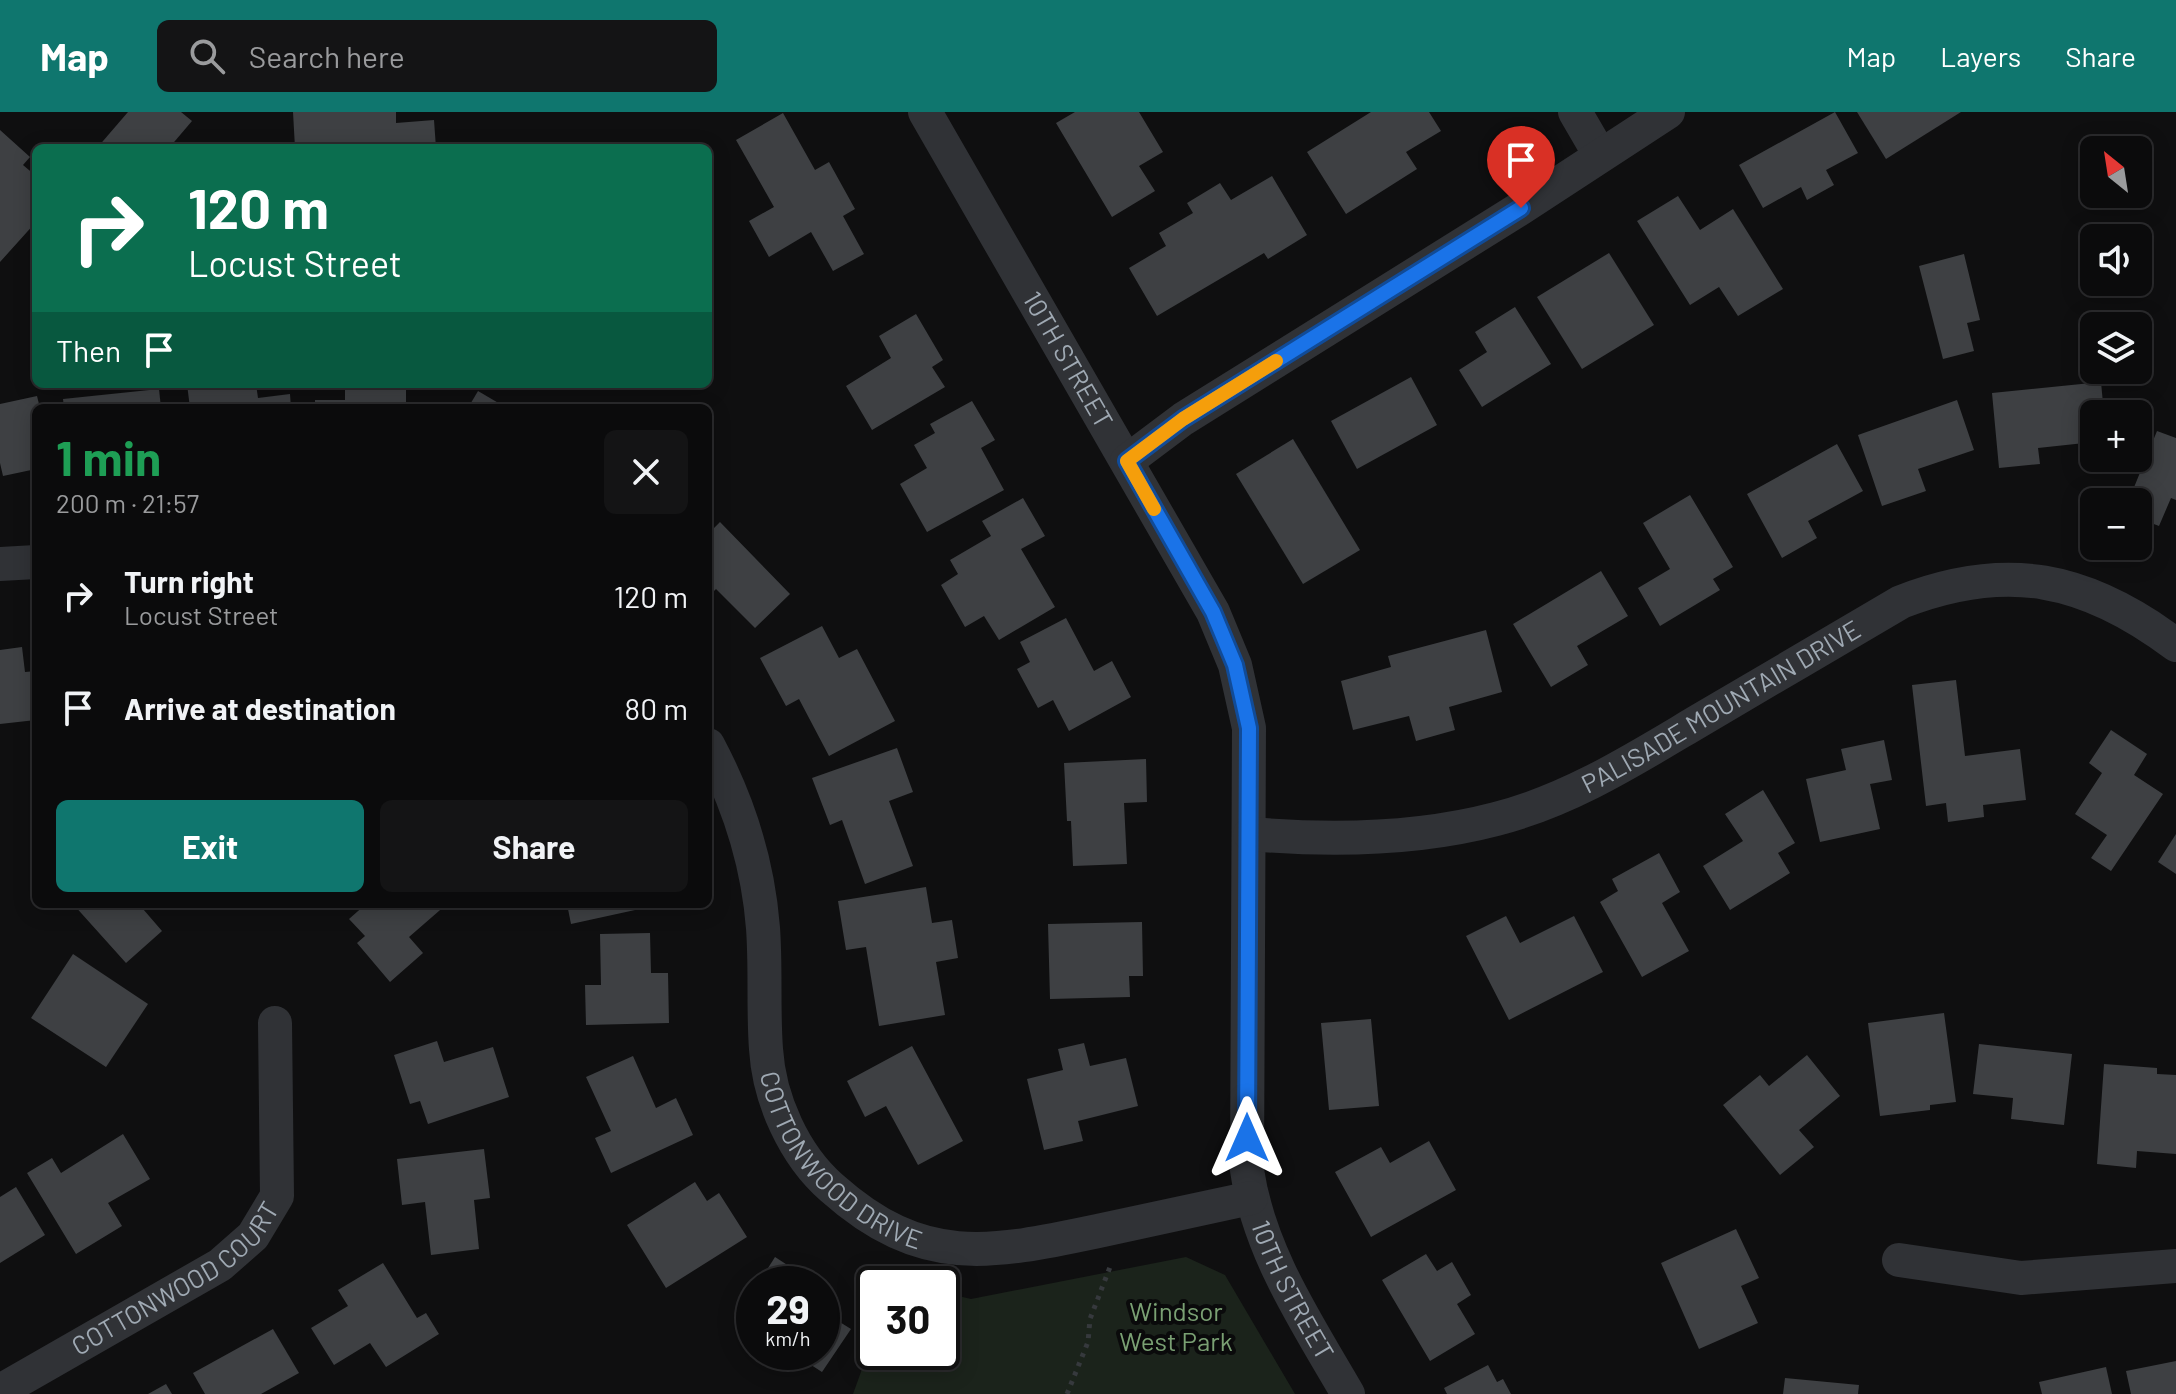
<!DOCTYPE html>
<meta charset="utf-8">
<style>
body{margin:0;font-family:Barlow,sans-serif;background:#141415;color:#f1f3f6;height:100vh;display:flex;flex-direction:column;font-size:30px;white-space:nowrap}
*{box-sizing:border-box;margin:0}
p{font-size:26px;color:#9a9b9d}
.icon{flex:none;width:44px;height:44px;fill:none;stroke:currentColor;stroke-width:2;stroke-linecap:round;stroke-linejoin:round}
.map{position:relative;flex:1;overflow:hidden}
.details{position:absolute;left:32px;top:292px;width:680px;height:504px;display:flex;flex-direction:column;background:#0b0b0c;border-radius:12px;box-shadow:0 4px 20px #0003,0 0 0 2px #2b2b2d}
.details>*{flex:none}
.banner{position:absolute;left:32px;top:32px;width:680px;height:244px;border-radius:12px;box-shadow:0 4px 20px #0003,0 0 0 2px #2b2b2d;background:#0b6e4f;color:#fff;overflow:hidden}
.needle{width:52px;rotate:330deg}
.controls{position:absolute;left:2080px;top:24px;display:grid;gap:16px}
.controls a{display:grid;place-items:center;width:72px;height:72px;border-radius:12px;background:#0b0b0c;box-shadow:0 4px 20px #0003,0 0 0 2px #2b2b2d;font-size:40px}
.speed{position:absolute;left:736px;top:1154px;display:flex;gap:16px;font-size:40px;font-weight:700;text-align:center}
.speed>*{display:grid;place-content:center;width:104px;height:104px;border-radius:50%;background:#0b0b0c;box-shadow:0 4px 20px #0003,0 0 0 2px #2b2b2d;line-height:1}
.speed small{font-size:20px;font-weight:400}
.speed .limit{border:4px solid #111;border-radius:12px;background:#fff;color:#111}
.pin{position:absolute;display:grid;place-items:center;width:68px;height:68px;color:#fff;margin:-82px -34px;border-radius:50% 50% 50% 0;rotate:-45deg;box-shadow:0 0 8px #0007}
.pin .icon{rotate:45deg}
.me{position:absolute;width:88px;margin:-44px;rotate:0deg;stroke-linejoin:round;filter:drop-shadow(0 0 6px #0008)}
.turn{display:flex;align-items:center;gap:28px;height:168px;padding:0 24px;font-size:36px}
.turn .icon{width:104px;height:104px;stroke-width:2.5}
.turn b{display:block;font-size:56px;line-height:68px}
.then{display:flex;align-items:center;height:76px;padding:0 24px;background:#0003;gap:16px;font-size:30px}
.round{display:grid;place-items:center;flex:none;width:84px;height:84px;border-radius:12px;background:#141415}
.headline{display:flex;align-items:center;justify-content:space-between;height:136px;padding:0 24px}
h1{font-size:48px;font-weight:700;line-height:60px;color:#1e9e55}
.primary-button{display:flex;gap:16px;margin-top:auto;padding:16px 24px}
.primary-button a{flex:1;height:92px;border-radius:12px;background:#0f766e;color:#fff;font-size:32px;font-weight:700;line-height:92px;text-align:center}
.primary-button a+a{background:#141415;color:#f1f3f6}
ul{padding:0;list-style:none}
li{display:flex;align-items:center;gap:24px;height:112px;padding:0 24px}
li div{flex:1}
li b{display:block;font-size:30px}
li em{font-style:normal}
header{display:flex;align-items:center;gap:48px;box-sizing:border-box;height:112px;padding:0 40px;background:#0f766e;color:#fff}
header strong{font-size:38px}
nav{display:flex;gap:44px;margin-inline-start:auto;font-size:28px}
.search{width:560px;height:72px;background:#141415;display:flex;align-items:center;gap:20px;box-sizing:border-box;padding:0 28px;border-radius:12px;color:#9a9b9d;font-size:30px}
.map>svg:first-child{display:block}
</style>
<header>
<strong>Map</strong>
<div class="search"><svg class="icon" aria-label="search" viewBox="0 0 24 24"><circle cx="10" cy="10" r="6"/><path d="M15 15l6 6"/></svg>Search here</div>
<nav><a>Map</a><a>Layers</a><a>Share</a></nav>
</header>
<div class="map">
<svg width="2176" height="1282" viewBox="0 0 2176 1282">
<rect width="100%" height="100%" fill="#0f0f10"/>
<polygon fill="#1b231b" points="1186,1145 1225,1163 1295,1282 853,1282 874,1224 874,1240 942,1240 942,1180 971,1187"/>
<g fill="#3e4043">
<polygon points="128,0 181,0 192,9 169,36 97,36"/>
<polygon points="293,0 396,0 396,11 434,8 436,36 295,36"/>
<polygon points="1075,0 1139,0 1163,40 1139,54 1155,79 1112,105 1056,11"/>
<polygon points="1371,0 1429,0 1441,19 1406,40 1417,57 1346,102 1307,40"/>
<polygon points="1835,0 1858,41 1826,58 1834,73 1807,88 1801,75 1763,96 1739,53"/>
<polygon points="1857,0 1961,0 1886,47"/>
<polygon points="783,1 815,58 829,50 855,97 843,104 864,142 833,159 811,120 769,145 749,109 774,95 736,28"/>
<polygon points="0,18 30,45 23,53 36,64 36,110 0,150"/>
<polygon points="1272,64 1307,123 1268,147 1264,141 1157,204 1129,156 1166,134 1159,121 1193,101 1187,91 1220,71 1231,88"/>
<polygon points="1678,84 1700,118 1733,97 1783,177 1738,204 1719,175 1690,193 1637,109"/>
<polygon points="1609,141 1654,213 1582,257 1537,185"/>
<polygon points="1964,142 1980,208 1967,211 1974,239 1943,247 1919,154"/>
<polygon points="1515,195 1551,252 1482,295 1459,258 1487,240 1475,220"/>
<polygon points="916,202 943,248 932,255 945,275 872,318 846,274 891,246 879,224"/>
<polygon points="1411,265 1437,313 1357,357 1331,309"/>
<polygon points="2101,270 2104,302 2094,302 2094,330 2038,336 2040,352 1999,356 1992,281"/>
<polygon points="187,272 256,272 258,286 290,282 291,296 190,296"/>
<polygon points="345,272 406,272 406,296 315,296 315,288 345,288"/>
<polygon points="159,277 161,296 64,296 63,287"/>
<polygon points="478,279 507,296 468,296"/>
<polygon points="37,284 40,296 36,296 36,357 3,364 0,351 0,292"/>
<polygon points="1957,288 1974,338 1918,357 1926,379 1882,394 1858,323"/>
<polygon points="972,289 995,328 981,336 1004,378 927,420 900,372 927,356 914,333 935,321 930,312"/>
<polygon points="2157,319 2176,326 2176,388 2171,386 2159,414 2138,406 2138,390 2128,390"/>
<polygon points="1293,327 1360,438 1303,472 1236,362"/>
<polygon points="1837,332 1863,379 1808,409 1817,426 1782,446 1747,382"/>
<polygon points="1690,383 1733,455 1713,467 1720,478 1660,514 1638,476 1670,457 1643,411"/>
<polygon points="1023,386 1045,424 1021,437 1055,495 999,528 984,504 965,515 941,473 958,462 950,448 991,424 982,409"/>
<polygon points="720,410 790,482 755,516 716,477 708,485 708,422"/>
<polygon points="1601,459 1628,504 1577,534 1588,553 1551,575 1513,512"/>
<polygon points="1066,506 1094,559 1112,549 1131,585 1069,619 1053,588 1038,596 1017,557 1030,550 1020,530"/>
<polygon points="822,514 839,546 857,537 895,609 829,644 799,587 786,594 760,546"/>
<polygon points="1486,518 1502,580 1449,595 1455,618 1416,629 1409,604 1353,618 1341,569 1391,555 1388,544"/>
<polygon points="22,535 25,560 36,559 36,608 0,612 0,538"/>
<polygon points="1956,568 1965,644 2020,637 2026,688 1983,693 1984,705 1948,710 1946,691 1926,694 1912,573"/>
<polygon points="2111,618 2147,642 2134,663 2163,682 2111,759 2091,746 2107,723 2075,702 2102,661 2089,651"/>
<polygon points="1884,628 1892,668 1870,672 1880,717 1820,730 1806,667 1846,658 1841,637"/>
<polygon points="897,636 913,680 889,689 913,754 865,772 842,708 830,713 812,666"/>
<polygon points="1146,647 1147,690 1124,691 1127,752 1073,754 1071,709 1067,709 1064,651"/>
<polygon points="1763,678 1795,731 1778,741 1790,761 1730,798 1703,754 1743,729 1725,702"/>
<polygon points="2176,722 2176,762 2158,750"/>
<polygon points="1659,741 1680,780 1662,791 1689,839 1642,865 1600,790 1618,779 1612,767"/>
<polygon points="926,775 932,811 952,808 958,846 936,850 945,903 879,914 866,835 846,838 838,789"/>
<polygon points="73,792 149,792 143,797 162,819 126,851"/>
<polygon points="366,792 447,792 409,825 423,841 390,870 357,831 365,824 349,807"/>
<polygon points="567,792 658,792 658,793 571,812"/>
<polygon points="1506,804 1520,831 1574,804 1603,860 1509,908 1466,824"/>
<polygon points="1142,810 1143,864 1129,864 1130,885 1050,887 1048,812"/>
<polygon points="650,821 651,861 668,861 669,911 586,913 585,873 601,873 600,822"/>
<polygon points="73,842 148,892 106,955 31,906"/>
<polygon points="1944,901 1956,990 1930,993 1930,998 1880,1004 1868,911"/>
<polygon points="1371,907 1379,994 1329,998 1321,911"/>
<polygon points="437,929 444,950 493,935 509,985 428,1012 420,989 410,992 394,943"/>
<polygon points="1084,931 1090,954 1126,946 1138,994 1078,1009 1083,1029 1044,1038 1027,967 1063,958 1058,937"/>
<polygon points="1979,932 2072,942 2064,1013 2011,1007 2013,986 1973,982"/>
<polygon points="912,934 963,1029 918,1053 886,994 865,1005 847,969"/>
<polygon points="1807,943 1840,984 1799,1018 1814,1035 1780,1063 1723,993 1760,963 1769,974"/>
<polygon points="633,944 656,996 676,986 693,1023 611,1061 595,1026 611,1019 586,965"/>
<polygon points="2104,952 2157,956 2157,962 2176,963 2176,1042 2137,1039 2136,1056 2097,1052"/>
<polygon points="123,1022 150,1067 108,1091 122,1114 76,1142 27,1061 52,1046 61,1061"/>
<polygon points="1429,1029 1456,1078 1371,1125 1335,1060 1381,1035 1390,1051"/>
<polygon points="484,1037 490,1086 474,1088 479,1137 431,1143 425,1090 402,1093 397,1047"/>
<polygon points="695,1070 707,1089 719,1081 747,1125 666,1176 627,1113"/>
<polygon points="16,1075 45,1123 0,1151 0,1085"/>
<polygon points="1736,1117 1759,1166 1741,1174 1758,1211 1699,1237 1661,1151"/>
<polygon points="1426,1142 1437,1159 1452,1150 1471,1183 1457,1192 1475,1222 1430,1249 1382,1168"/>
<polygon points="775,1145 809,1167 806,1172 758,1172"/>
<polygon points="383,1151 417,1206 426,1201 439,1222 386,1255 370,1231 334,1253 311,1216 348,1194 338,1178"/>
<polygon points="754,1177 754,1216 736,1205"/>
<polygon points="822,1199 851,1217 822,1260 791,1240 822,1240"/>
<polygon points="273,1217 299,1261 261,1282 205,1282 193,1261"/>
<polygon points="2176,1249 2176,1282 2131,1282 2126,1259"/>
<polygon points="1488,1253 1497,1270 1503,1267 1511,1282 1447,1282 1444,1276"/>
<polygon points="2106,1255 2112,1282 2042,1282 2039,1270"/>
<polygon points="1785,1266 1859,1273 1858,1282 1783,1282"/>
<polygon points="166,1272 172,1282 148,1282"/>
</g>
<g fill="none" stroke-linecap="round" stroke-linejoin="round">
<polyline stroke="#36393d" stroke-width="5" stroke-dasharray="4 6" stroke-linecap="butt" points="1067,1282 1088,1230 1090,1207 1110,1155"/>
<g stroke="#303236" stroke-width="34">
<path id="s1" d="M925 0 1213 500 1235 553 1249 616 1247 1058C1259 1140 1307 1211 1348 1282"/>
<polyline points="1575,0 1600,43"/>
<polyline points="1127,349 1183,307 1521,96 1668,0"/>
<polyline points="0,452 36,450"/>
<path id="s2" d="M708 633C739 691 758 751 763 816 766 857 763 897 766 937 769 987 794 1043 832 1076 922 1156 989 1142 1098 1119 1149 1108 1200 1097 1251 1086"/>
<path id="s3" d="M1250 722C1332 729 1416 728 1496 707 1571 688 1636 646 1702 607 1768 568 1835 529 1901 490 2006 449 2086 465 2176 533"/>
<polyline points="1899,1148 2021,1166 2176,1154"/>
<path id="s4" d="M0 1279 220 1153 253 1124 277 1084 275 911"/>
</g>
</g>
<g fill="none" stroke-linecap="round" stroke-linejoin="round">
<g stroke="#114b97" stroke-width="20">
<polyline id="route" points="1247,1026 1249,616 1235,553 1213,500 1127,349 1183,307 1521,96"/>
</g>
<use href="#route" stroke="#1a73e8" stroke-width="14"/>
<polyline stroke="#f59e0b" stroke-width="14" points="1154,397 1127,349 1183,307 1276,249"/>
</g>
<g text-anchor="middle" stroke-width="8" stroke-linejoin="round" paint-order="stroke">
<g font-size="26" fill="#9fa9b3" stroke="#0a0a0b">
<text dy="9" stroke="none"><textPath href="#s1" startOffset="286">10TH STREET</textPath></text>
<text dy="9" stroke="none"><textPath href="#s3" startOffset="500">PALISADE MOUNTAIN DRIVE</textPath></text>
<text dy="9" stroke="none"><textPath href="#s2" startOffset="456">COTTONWOOD DRIVE</textPath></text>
<text dy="9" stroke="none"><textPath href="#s4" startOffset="210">COTTONWOOD COURT</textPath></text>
<text dy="9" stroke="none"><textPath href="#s1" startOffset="1270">10TH STREET</textPath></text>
</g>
<g font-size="26" fill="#7aa073" stroke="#0a0a0b">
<text x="1176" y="1209">Windsor<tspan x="1176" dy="30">West Park</tspan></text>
</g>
</g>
</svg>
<div class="controls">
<a><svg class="needle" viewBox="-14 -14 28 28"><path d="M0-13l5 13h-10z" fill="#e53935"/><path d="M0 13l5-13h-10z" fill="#9a9b9d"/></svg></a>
<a><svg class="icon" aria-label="sound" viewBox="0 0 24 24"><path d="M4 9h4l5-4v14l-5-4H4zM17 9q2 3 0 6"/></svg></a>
<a><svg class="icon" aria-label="layers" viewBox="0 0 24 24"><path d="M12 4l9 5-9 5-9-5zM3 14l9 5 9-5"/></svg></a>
<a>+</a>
<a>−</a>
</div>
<div class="speed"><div>29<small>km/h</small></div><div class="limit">30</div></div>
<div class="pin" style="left:1521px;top:96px;background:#d93025"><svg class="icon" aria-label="arrive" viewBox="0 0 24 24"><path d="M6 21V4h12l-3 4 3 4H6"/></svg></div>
<svg class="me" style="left:1247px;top:1026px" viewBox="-20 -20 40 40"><path d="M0-17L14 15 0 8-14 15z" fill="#1a73e8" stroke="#fff" stroke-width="4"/></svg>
<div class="banner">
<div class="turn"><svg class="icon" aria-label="right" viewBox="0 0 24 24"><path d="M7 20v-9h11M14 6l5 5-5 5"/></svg><div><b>120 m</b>Locust Street</div></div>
<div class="then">Then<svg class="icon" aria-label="arrive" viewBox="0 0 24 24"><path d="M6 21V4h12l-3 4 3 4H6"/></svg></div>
</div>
<section class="details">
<div class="headline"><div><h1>1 min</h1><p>200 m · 21:57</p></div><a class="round"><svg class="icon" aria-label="close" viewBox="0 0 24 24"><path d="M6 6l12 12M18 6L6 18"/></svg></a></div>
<ul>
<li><svg class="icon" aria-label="right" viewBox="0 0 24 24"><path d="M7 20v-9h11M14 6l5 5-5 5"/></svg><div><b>Turn right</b><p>Locust Street</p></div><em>120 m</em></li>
<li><svg class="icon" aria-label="arrive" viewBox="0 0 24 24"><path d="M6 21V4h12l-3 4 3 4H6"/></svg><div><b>Arrive at destination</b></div><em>80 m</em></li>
</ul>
<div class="primary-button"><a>Exit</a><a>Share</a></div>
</section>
</div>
